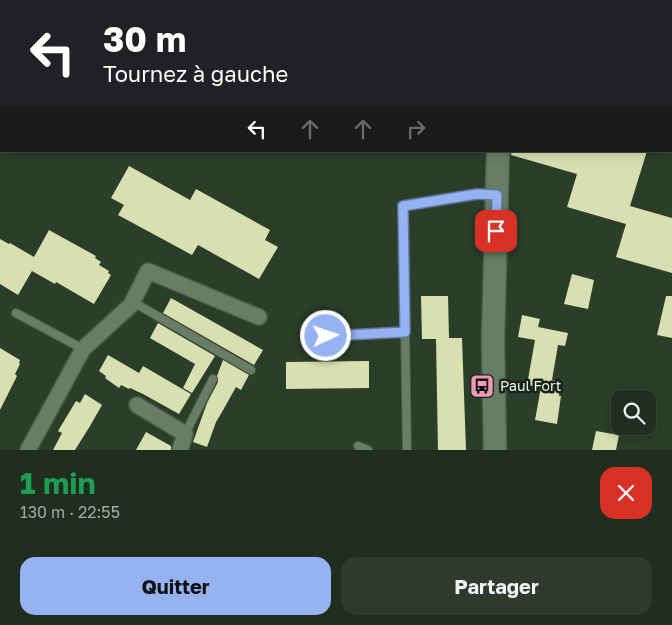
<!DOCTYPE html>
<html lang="fr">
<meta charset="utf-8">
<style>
body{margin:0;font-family:"Golos Text",sans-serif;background:#2d3a2c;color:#f1f3f6;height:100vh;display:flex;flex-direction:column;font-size:19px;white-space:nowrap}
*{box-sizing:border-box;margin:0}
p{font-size:16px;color:#a2a8a4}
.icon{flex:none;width:28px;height:28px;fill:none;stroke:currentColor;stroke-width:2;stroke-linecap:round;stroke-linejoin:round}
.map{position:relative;height:450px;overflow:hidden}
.sheet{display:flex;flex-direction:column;background:#202e1f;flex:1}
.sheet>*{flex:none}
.hud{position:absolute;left:0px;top:0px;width:672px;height:152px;box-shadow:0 2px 12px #0003,0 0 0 1px #3d4a3d;background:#202124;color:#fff;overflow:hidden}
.buttons{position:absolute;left:611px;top:390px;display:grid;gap:10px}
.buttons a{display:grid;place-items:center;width:45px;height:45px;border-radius:10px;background:#202e1f;box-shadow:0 2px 12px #0003,0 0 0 1px #3d4a3d;font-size:25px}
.pin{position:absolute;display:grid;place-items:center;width:42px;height:42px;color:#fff;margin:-21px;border-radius:10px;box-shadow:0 2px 8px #0006}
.me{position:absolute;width:55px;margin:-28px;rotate:87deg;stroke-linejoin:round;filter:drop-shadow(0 0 4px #0008)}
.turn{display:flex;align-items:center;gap:18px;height:105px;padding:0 20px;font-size:22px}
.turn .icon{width:65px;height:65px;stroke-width:2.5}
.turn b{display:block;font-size:35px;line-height:42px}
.lanes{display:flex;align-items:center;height:48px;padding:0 20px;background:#0003;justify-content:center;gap:25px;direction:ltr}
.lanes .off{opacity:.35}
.round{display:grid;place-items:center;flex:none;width:52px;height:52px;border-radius:15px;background:#2d3a2c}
.head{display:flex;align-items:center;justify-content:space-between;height:85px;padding:0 20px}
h1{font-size:30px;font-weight:700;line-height:38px;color:#1e9e55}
.action{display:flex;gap:10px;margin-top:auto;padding:10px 20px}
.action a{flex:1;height:58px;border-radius:15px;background:#95b2f1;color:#111;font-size:20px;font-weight:700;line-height:58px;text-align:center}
.action a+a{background:#2d3a2c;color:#f1f3f6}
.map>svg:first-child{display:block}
</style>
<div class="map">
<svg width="672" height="450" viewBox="0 0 672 450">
<rect width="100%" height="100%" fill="#2b3e29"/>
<g fill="#d9dfb0">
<polygon points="512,151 647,151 630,206 672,218 672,273 616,257 626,224 567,207 577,174 511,155"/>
<polygon points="129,166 190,200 196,189 270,230 265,240 278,247 259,279 198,245 192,255 118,215 124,205 111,198"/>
<polygon points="49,230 96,256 95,258 101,262 99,265 109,271 108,273 111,275 94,304 56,282 55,284 32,271 18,295 0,284 0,239 9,244 10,243 34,257"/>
<polygon points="572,274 594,280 588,309 564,304"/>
<polygon points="421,296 448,296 449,338 462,338 466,450 438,450 436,339 422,339"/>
<polygon points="666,296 672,296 672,338 657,335"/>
<polygon points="171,298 263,350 254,365 163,313"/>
<polygon points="522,315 540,319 538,327 568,333 565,346 558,345 552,380 561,381 559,396 561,396 557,424 535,420 541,387 527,385 535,340 518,337"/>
<polygon points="158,323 215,356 192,393 183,388 195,364 150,338"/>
<polygon points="0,348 20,360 19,363 20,364 15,374 17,376 0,410"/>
<polygon points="108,355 139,373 143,366 191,394 179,414 143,394 130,388 129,389 121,385 119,388 105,378 106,376 99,371"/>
<polygon points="223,360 249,375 241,390 236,387 222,412 216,422 207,447 193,442 207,403 218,382 217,376"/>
<polygon points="369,361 369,388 286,389 286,362"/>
<polygon points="85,394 102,405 90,426 75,450 53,450 62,433 58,431 76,401 80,403"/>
<polygon points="596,431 619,435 616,450 592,450"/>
<polygon points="146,432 171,446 171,450 136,450"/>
</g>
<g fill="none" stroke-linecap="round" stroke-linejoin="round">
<g stroke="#4c5b4a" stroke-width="10">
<g id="lane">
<polyline points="133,302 251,370"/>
<polyline points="16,313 83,349"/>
<polyline points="306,337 405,332"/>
<polyline points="185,434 213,379"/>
<polyline points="358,446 368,450"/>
<polyline points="407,450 403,206 477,194 495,195"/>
</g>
</g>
<g stroke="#4c5b4a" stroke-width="18">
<g id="street">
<polyline points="137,405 185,434 180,450"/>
<polyline points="28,450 83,349 131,305 148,271 259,317"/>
</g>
</g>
<g stroke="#4c5b4a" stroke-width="25">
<g id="secondary">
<polyline points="502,1 502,0"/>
<polyline points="495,450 493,340 498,151"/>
</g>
</g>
<use href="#lane" stroke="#687d66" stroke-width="8"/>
<use href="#street" stroke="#687d66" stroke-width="15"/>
<use href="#secondary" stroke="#687d66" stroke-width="22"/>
</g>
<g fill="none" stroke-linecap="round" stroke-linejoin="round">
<g stroke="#61749d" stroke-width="12">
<polyline id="route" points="326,336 405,332 403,206 477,194 497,195 496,231"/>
</g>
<use href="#route" stroke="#95b2f1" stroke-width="9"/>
</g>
<defs>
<g id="bus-square" transform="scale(1.25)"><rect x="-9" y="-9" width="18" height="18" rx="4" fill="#f19ab3" stroke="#192219"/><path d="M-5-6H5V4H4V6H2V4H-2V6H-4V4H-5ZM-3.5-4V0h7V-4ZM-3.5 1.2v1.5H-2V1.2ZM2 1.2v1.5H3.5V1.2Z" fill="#111"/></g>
</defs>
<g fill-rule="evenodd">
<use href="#bus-square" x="482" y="386"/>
</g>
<g text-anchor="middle" stroke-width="5" stroke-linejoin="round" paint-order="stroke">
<g font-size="14" fill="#edf8eb" stroke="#192219" text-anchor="start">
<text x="500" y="391">Paul Fort</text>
</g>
</g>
</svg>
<div class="buttons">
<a><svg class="icon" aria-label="search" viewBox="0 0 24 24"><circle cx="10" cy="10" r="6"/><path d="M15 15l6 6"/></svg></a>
</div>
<div class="pin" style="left:496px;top:231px;background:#d93025"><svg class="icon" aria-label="arrive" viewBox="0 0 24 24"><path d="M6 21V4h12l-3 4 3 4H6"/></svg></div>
<svg class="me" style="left:326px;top:336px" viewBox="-20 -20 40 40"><circle r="17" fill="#95b2f1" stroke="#fff" stroke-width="3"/><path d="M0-11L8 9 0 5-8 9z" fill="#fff"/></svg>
<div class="hud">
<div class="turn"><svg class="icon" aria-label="left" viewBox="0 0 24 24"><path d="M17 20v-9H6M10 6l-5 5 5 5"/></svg><div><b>30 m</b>Tournez à gauche</div></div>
<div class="lanes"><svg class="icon" aria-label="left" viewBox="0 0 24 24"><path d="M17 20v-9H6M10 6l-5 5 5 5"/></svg><svg class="icon off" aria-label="ahead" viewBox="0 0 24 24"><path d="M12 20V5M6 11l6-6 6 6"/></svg><svg class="icon off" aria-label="ahead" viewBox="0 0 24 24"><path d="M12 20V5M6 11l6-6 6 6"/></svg><svg class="icon off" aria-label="right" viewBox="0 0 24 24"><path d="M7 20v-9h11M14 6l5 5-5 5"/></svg></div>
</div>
</div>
<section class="sheet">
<div class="head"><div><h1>1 min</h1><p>130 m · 22:55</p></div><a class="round" style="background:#d93025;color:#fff"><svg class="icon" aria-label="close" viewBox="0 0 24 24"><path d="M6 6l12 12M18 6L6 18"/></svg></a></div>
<div class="action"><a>Quitter</a><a>Partager</a></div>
</section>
